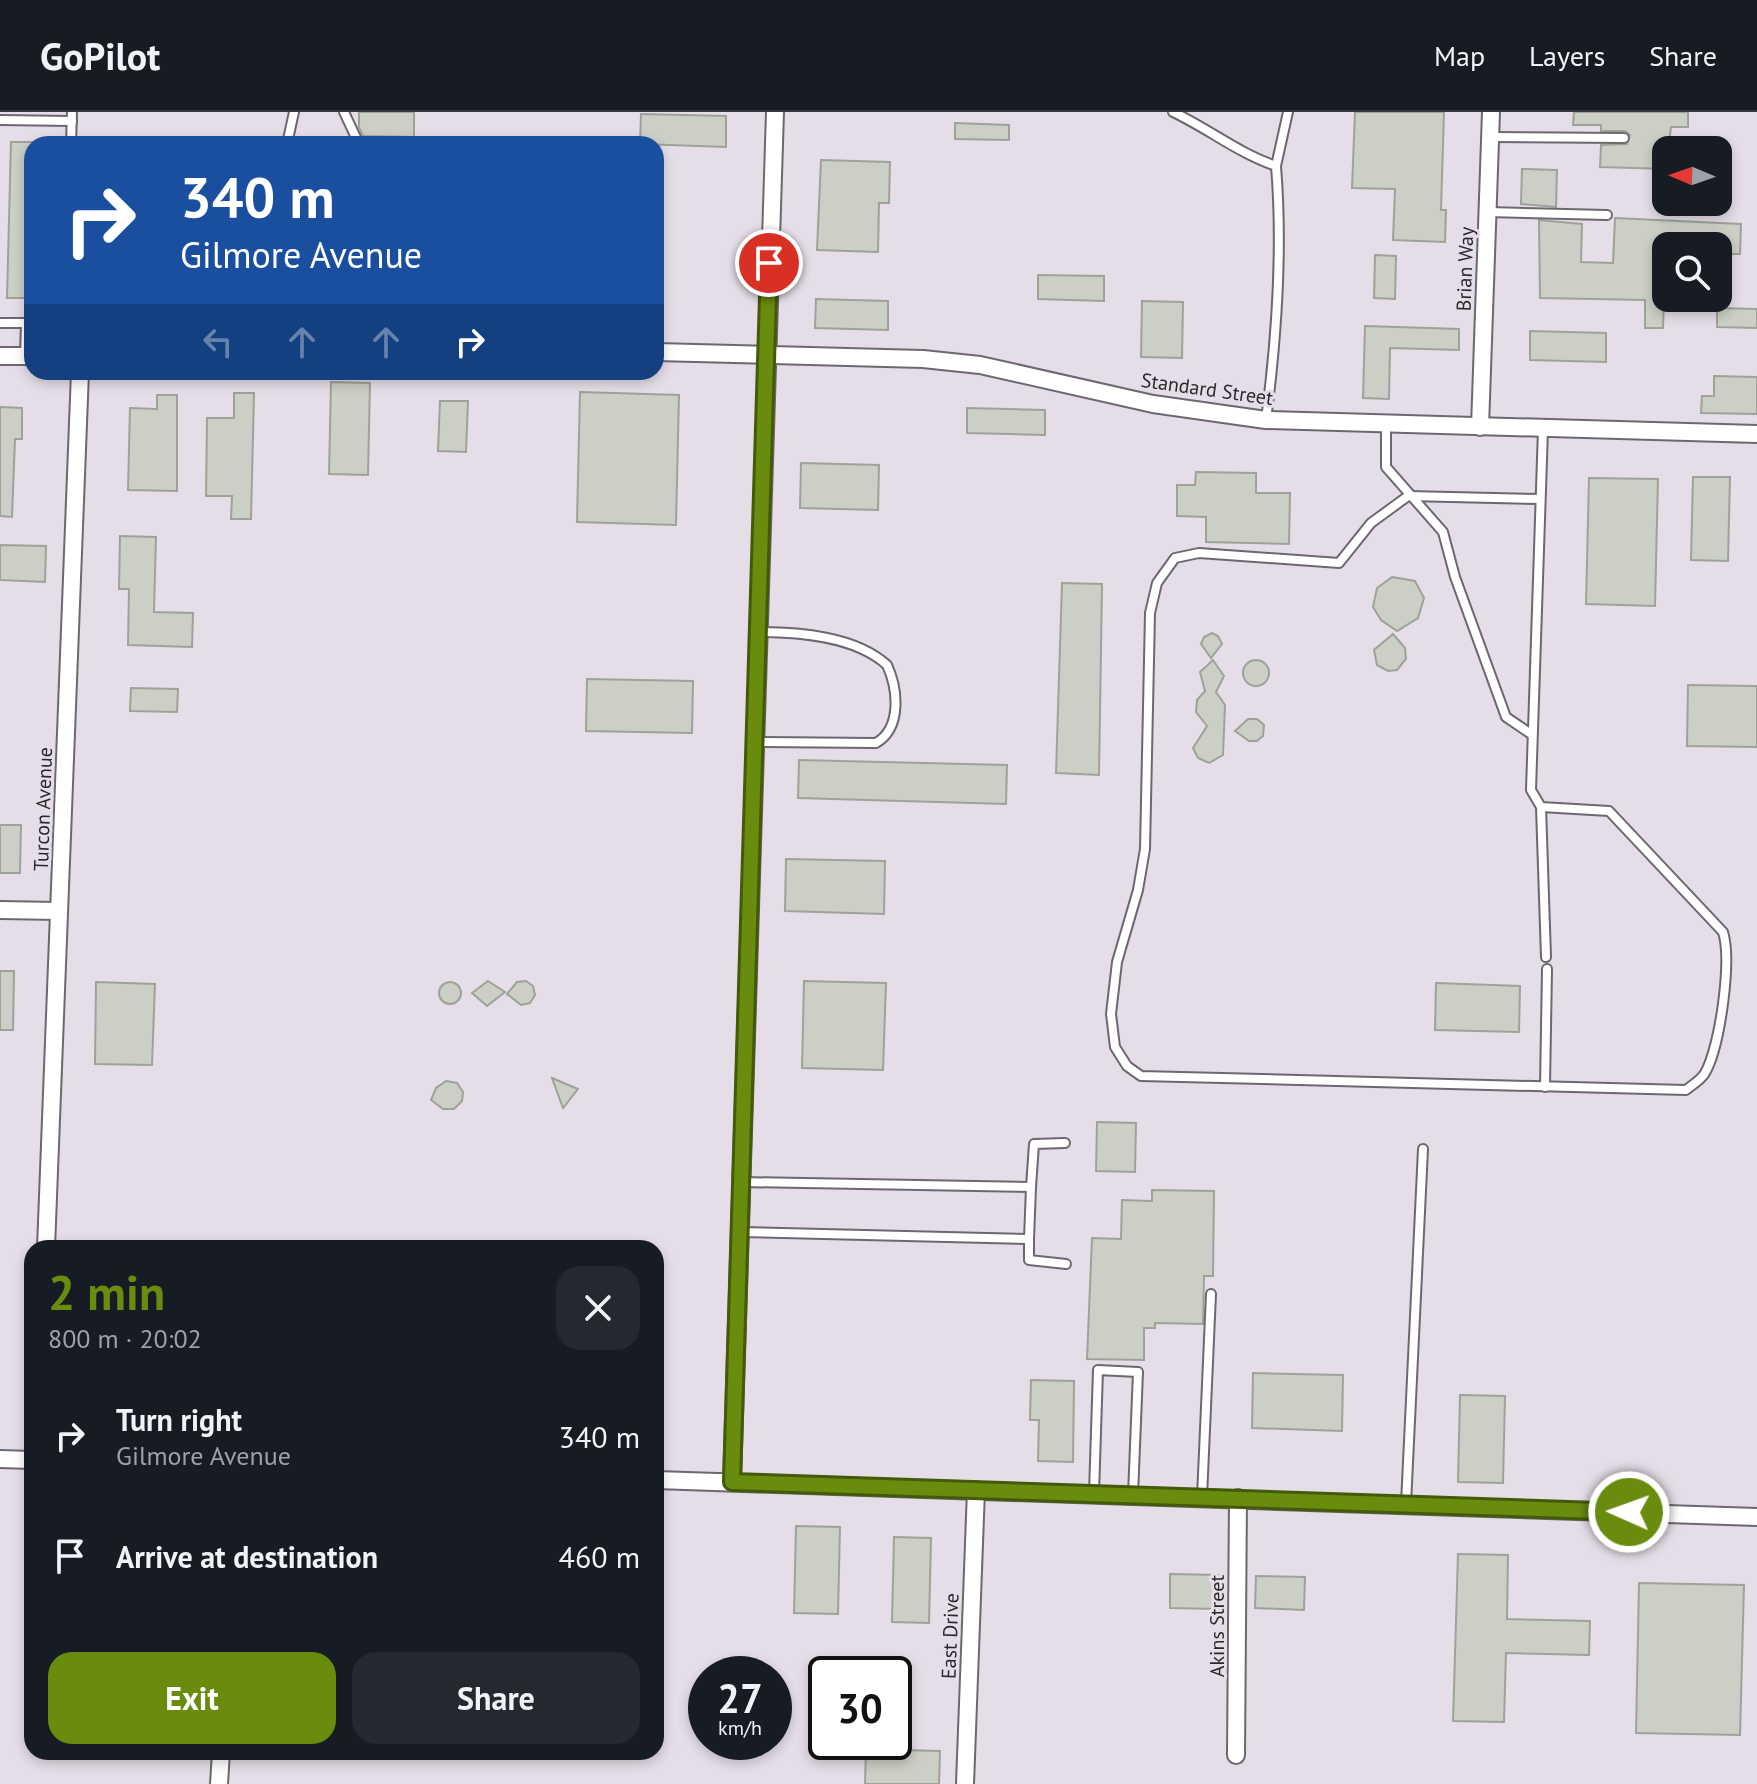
<!DOCTYPE html>
<meta charset="utf-8">
<style>
body{margin:0;font-family:"PT Sans",sans-serif;background:#242831;color:#f1f3f6;height:100vh;display:flex;flex-direction:column;font-size:30px;white-space:nowrap}
*{box-sizing:border-box;margin:0}
p{font-size:26px;color:#9ea1a6}
.icon{flex:none;width:44px;height:44px;fill:none;stroke:currentColor;stroke-width:2;stroke-linecap:round;stroke-linejoin:round}
.map{position:relative;flex:1;overflow:hidden}
.sheet{position:absolute;left:24px;top:1128px;width:640px;height:520px;display:flex;flex-direction:column;background:#171b24;border-radius:24px;box-shadow:0 4px 12px #0003}
.sheet>*{flex:none}
.banner{position:absolute;left:24px;top:24px;width:640px;height:244px;border-radius:24px;box-shadow:0 4px 12px #0003;background:#1a4fa0;color:#fff;overflow:hidden}
.needle{width:52px;rotate:272deg}
.controls{position:absolute;left:1652px;top:24px;display:grid;gap:16px}
.controls a{display:grid;place-items:center;width:80px;height:80px;border-radius:16px;background:#171b24;box-shadow:0 4px 12px #0003;font-size:40px}
.speed{position:absolute;left:688px;top:1544px;display:flex;gap:16px;font-size:40px;font-weight:700;text-align:center}
.speed>*{display:grid;place-content:center;width:104px;height:104px;border-radius:50%;background:#171b24;box-shadow:0 4px 12px #0003;line-height:1}
.speed small{font-size:20px;font-weight:400}
.speed .limit{border:4px solid #111;border-radius:12px;background:#fff;color:#111}
.pin{position:absolute;display:grid;place-items:center;width:68px;height:68px;color:#fff;margin:-34px;border:4px solid #fff;border-radius:50%;box-shadow:0 2px 8px #0007}
.me{position:absolute;width:88px;margin:-44px;rotate:272deg;stroke-linejoin:round;filter:drop-shadow(0 0 6px #0008)}
.turn{display:flex;align-items:center;gap:28px;height:168px;padding:0 24px;font-size:36px}
.turn .icon{width:104px;height:104px;stroke-width:2.5}
.turn b{display:block;font-size:56px;line-height:68px}
.lanes{display:flex;align-items:center;height:76px;padding:0 24px;background:#0003;justify-content:center;gap:40px;direction:ltr}
.lanes .off{opacity:.35}
.round{display:grid;place-items:center;flex:none;width:84px;height:84px;border-radius:24px;background:#242831}
.head{display:flex;align-items:center;justify-content:space-between;height:136px;padding:0 24px}
h1{font-size:48px;font-weight:700;line-height:60px;color:#698b0e}
.primary-button{display:flex;gap:16px;margin-top:auto;padding:16px 24px}
.primary-button a{flex:1;height:92px;border-radius:24px;background:#698b0e;color:#fff;font-size:32px;font-weight:700;line-height:92px;text-align:center}
.primary-button a+a{background:#242831;color:#f1f3f6}
ul{padding:0;list-style:none}
li{display:flex;align-items:center;gap:24px;height:120px;padding:0 24px}
li div{flex:1}
li b{display:block;font-size:30px}
li em{font-style:normal}
header{display:flex;align-items:center;gap:48px;box-sizing:border-box;height:112px;padding:0 40px;background:#171b24;border-bottom:2px solid #363941}
header strong{font-size:38px}
nav{display:flex;gap:44px;margin-inline-start:auto;font-size:28px}
.map>svg:first-child{display:block}
</style>
<header>
<strong>GoPilot</strong>
<nav><a>Map</a><a>Layers</a><a>Share</a></nav>
</header>
<div class="map">
<svg width="1757" height="1672" viewBox="0 0 1757 1672">
<rect width="100%" height="100%" fill="#e5dee8"/>
<g fill="#cbcfc5" stroke="#9ea298" stroke-width="2">
<polygon points="359,0 414,0 414,25 363,24 359,15"/>
<polygon points="1355,0 1444,0 1441,98 1446,98 1445,130 1393,128 1395,77 1352,76"/>
<polygon points="1574,0 1688,0 1688,15 1671,15 1666,57 1600,55 1601,33 1627,32 1630,23 1625,19 1601,19 1601,13 1573,13"/>
<polygon points="641,2 726,4 726,35 640,32"/>
<polygon points="955,11 1009,13 1009,28 955,27"/>
<polygon points="11,30 32,30 32,186 7,186"/>
<polygon points="821,48 890,50 889,91 879,91 878,140 817,138"/>
<polygon points="1522,57 1557,58 1556,95 1521,92"/>
<polygon points="1615,106 1741,112 1740,142 1718,142 1718,134 1666,134 1663,216 1645,216 1645,188 1540,186 1539,108 1582,112 1581,150 1613,151"/>
<polygon points="1375,143 1396,144 1395,187 1374,186"/>
<polygon points="1038,163 1104,164 1104,189 1038,187"/>
<polygon points="816,187 888,189 888,218 815,216"/>
<polygon points="1142,189 1183,190 1182,246 1141,245"/>
<polygon points="1717,196 1757,197 1757,216 1717,215"/>
<polygon points="1365,214 1459,217 1459,238 1390,236 1389,287 1363,286"/>
<polygon points="1530,219 1606,221 1606,250 1530,248"/>
<polygon points="1714,264 1757,265 1757,302 1701,301 1702,284 1714,284"/>
<polygon points="331,270 370,271 368,363 329,362"/>
<polygon points="580,280 679,283 676,413 577,410"/>
<polygon points="234,281 254,281 251,407 231,407 232,384 206,384 207,306 234,306"/>
<polygon points="157,283 177,283 177,379 128,378 130,296 157,297"/>
<polygon points="440,289 468,289 466,340 438,339"/>
<polygon points="0,295 22,296 22,327 15,327 12,405 0,404"/>
<polygon points="967,296 1045,298 1045,323 967,321"/>
<polygon points="801,351 879,353 878,398 800,396"/>
<polygon points="1196,360 1256,361 1256,381 1290,381 1289,432 1206,430 1206,405 1177,404 1177,373 1195,373"/>
<polygon points="1693,365 1730,365 1728,449 1691,448"/>
<polygon points="1589,366 1658,367 1655,494 1586,492"/>
<polygon points="120,424 156,425 154,500 193,501 192,535 128,533 129,477 119,477"/>
<polygon points="0,433 46,434 45,470 0,468"/>
<polygon points="1392,465 1415,469 1424,486 1418,506 1397,519 1381,508 1373,495 1377,476"/>
<polygon points="1062,471 1102,472 1099,663 1056,661"/>
<polygon points="1212,521 1218,524 1222,532 1211,546 1201,532 1204,525"/>
<polygon points="1393,522 1405,536 1406,547 1397,558 1388,559 1377,553 1374,538"/>
<polygon points="1213,548 1224,564 1216,580 1225,593 1223,643 1209,651 1198,646 1193,636 1207,614 1196,600 1197,588 1205,579 1200,560"/>
<circle cx="1256" cy="561" r="13"/>
<polygon points="587,567 693,569 692,621 586,619"/>
<polygon points="1688,573 1757,574 1757,635 1687,634"/>
<polygon points="131,576 178,577 177,600 130,599"/>
<polygon points="1248,607 1257,607 1264,613 1263,624 1257,629 1249,629 1235,619"/>
<polygon points="799,648 1007,653 1006,692 798,686"/>
<polygon points="0,713 21,713 20,761 0,761"/>
<polygon points="786,747 885,749 884,802 785,799"/>
<polygon points="0,859 14,859 13,918 0,918"/>
<polygon points="488,869 505,880 487,894 472,881"/>
<polygon points="526,869 533,874 535,883 530,891 521,893 507,882 517,870"/>
<polygon points="804,869 886,871 883,958 802,956"/>
<circle cx="450" cy="881" r="11"/>
<polygon points="96,870 155,872 152,953 95,952"/>
<polygon points="1436,871 1520,874 1519,920 1435,918"/>
<polygon points="552,966 578,977 563,996"/>
<polygon points="446,969 457,971 463,980 462,989 454,997 443,997 431,988 436,976"/>
<polygon points="1097,1010 1136,1011 1135,1060 1096,1059"/>
<polygon points="1152,1078 1214,1079 1213,1164 1204,1164 1203,1212 1155,1211 1155,1216 1144,1216 1144,1248 1087,1247 1092,1126 1121,1127 1122,1088 1152,1089"/>
<polygon points="1253,1261 1343,1263 1342,1319 1252,1316"/>
<polygon points="1031,1268 1074,1269 1073,1350 1038,1349 1039,1308 1030,1308"/>
<polygon points="1460,1283 1505,1284 1503,1371 1458,1370"/>
<polygon points="796,1414 840,1415 838,1502 794,1501"/>
<polygon points="894,1425 931,1426 929,1511 892,1510"/>
<polygon points="1458,1442 1508,1443 1507,1507 1590,1509 1589,1543 1506,1541 1504,1610 1453,1609"/>
<polygon points="1170,1462 1219,1463 1218,1497 1170,1496"/>
<polygon points="1256,1464 1305,1465 1304,1498 1255,1496"/>
<polygon points="1639,1471 1744,1473 1740,1623 1636,1621"/>
<polygon points="866,1637 940,1639 939,1672 865,1672"/>
</g>
<g fill="none" stroke-linecap="round" stroke-linejoin="round">
<g stroke="#6d676f" stroke-width="12">
<g id="lane">
<polyline points="344,0 359,32"/>
<path d="M1173 0C1209 17 1238 41 1276 54 1283 139 1277 223 1266 308"/>
<polyline points="0,8 72,9"/>
<polyline points="1491,25 1624,26"/>
<polyline points="71,32 72,0"/>
<polyline points="287,32 294,0"/>
<polyline points="1276,54 1288,0"/>
<polyline points="1488,100 1607,103"/>
<polyline points="0,211 26,211 25,243"/>
<polyline points="1386,312 1386,355 1443,420 1455,465 1506,605 1531,622"/>
<path d="M1540 387 1408 384 1371 411 1339 451 1199 441 1175 446 1157 471 1150 501 1145 737 1138 778 1117 850 1111 902 1115 935 1127 954 1141 964 1686 978C1692 973 1701 968 1705 961 1720 935 1732 849 1723 820L1609 699 1541 695 1531 678 1543 317"/>
<path d="M755 630 876 631C902 616 898 577 887 553 855 524 799 520 757 520"/>
<polyline points="1541,695 1546,845"/>
<polyline points="1545,975 1547,857"/>
<polyline points="1031,1075 1034,1032 1065,1031"/>
<polyline points="740,1120 1029,1127 1031,1075 741,1070"/>
<polyline points="1029,1127 1029,1148 1066,1152"/>
<polyline points="1094,1381 1098,1258 1138,1260 1133,1383"/>
<polyline points="1202,1385 1211,1182"/>
<polyline points="1406,1392 1423,1037"/>
</g>
</g>
<g stroke="#6d676f" stroke-width="20">
<g id="street">
<polyline points="656,240 923,247 980,253 1153,292 1266,308 1757,322"/>
<polyline points="0,244 32,244"/>
<polyline points="1480,315 1491,0"/>
<polyline points="0,798 59,799"/>
<polyline points="46,1136 80,260"/>
<polyline points="0,1347 32,1348"/>
<polyline points="656,1368 1757,1405"/>
<polyline points="732,1370 775,0"/>
<polyline points="1236,1643 1238,1386"/>
<polyline points="219,1672 221,1640"/>
<polyline points="965,1672 976,1378"/>
</g>
</g>
<use href="#lane" stroke="#fff" stroke-width="8"/>
<use href="#street" stroke="#fff" stroke-width="16"/>
</g>
<g fill="none" stroke-linecap="round" stroke-linejoin="round">
<g stroke="#445a09" stroke-width="20">
<polyline id="route" points="769,151 732,1370 1629,1400"/>
</g>
<use href="#route" stroke="#698b0e" stroke-width="14"/>
</g>
<g text-anchor="middle" stroke-width="6" stroke-linejoin="round" paint-order="stroke">
<g font-size="20" fill="#2b282c" stroke="#e5dee8">
<text transform="translate(1465 157) rotate(-88)" y="7">Brian Way</text>
<text transform="translate(1207 277) rotate(8)" y="7">Standard Street</text>
<text transform="translate(43 697) rotate(-88)" y="7">Turcon Avenue</text>
<text transform="translate(1217 1514) rotate(-90)" y="7">Akins Street</text>
<text transform="translate(950 1524) rotate(-88)" y="7">East Drive</text>
</g>
</g>
</svg>
<div class="controls">
<a><svg class="needle" viewBox="-14 -14 28 28"><path d="M0-13l5 13h-10z" fill="#e53935"/><path d="M0 13l5-13h-10z" fill="#9ea1a6"/></svg></a>
<a><svg class="icon" aria-label="search" viewBox="0 0 24 24"><circle cx="10" cy="10" r="6"/><path d="M15 15l6 6"/></svg></a>
</div>
<div class="speed"><div>27<small>km/h</small></div><div class="limit">30</div></div>
<div class="pin" style="left:769px;top:151px;background:#d93025"><svg class="icon" aria-label="arrive" viewBox="0 0 24 24"><path d="M6 21V4h12l-3 4 3 4H6"/></svg></div>
<svg class="me" style="left:1629px;top:1400px" viewBox="-20 -20 40 40"><circle r="17" fill="#698b0e" stroke="#fff" stroke-width="3"/><path d="M0-11L8 9 0 5-8 9z" fill="#fff"/></svg>
<div class="banner">
<div class="turn"><svg class="icon" aria-label="right" viewBox="0 0 24 24"><path d="M7 20v-9h11M14 6l5 5-5 5"/></svg><div><b>340 m</b>Gilmore Avenue</div></div>
<div class="lanes"><svg class="icon off" aria-label="left" viewBox="0 0 24 24"><path d="M17 20v-9H6M10 6l-5 5 5 5"/></svg><svg class="icon off" aria-label="ahead" viewBox="0 0 24 24"><path d="M12 20V5M6 11l6-6 6 6"/></svg><svg class="icon off" aria-label="ahead" viewBox="0 0 24 24"><path d="M12 20V5M6 11l6-6 6 6"/></svg><svg class="icon" aria-label="right" viewBox="0 0 24 24"><path d="M7 20v-9h11M14 6l5 5-5 5"/></svg></div>
</div>
<section class="sheet">
<div class="head"><div><h1>2 min</h1><p>800 m · 20:02</p></div><a class="round"><svg class="icon" aria-label="close" viewBox="0 0 24 24"><path d="M6 6l12 12M18 6L6 18"/></svg></a></div>
<ul>
<li><svg class="icon" aria-label="right" viewBox="0 0 24 24"><path d="M7 20v-9h11M14 6l5 5-5 5"/></svg><div><b>Turn right</b><p>Gilmore Avenue</p></div><em>340 m</em></li>
<li><svg class="icon" aria-label="arrive" viewBox="0 0 24 24"><path d="M6 21V4h12l-3 4 3 4H6"/></svg><div><b>Arrive at destination</b></div><em>460 m</em></li>
</ul>
<div class="primary-button"><a>Exit</a><a>Share</a></div>
</section>
</div>
